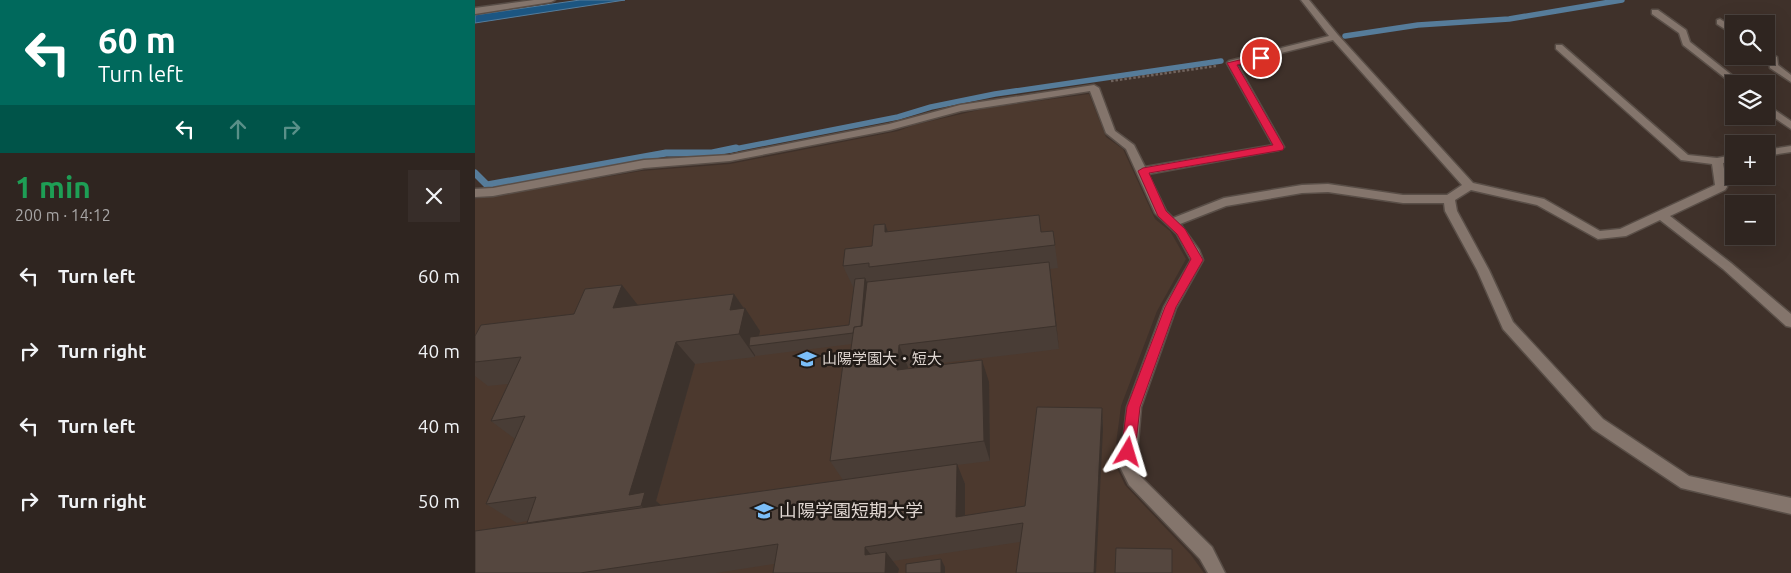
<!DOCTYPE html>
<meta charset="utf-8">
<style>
body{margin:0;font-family:Ubuntu,"Noto Sans JP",sans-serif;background:#372d29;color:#f1f3f6;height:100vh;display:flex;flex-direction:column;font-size:19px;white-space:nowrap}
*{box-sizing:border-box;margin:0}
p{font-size:16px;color:#a7a5a5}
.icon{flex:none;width:28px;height:28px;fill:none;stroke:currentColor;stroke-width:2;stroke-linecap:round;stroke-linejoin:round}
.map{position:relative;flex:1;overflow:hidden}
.details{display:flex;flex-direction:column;background:#2f2520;width:475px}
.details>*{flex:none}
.top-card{background:#00695c;color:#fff;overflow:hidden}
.controls{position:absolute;left:1250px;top:15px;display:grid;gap:10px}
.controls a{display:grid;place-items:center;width:50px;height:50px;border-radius:0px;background:#2f2520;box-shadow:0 5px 20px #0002,0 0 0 1px #4a423e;font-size:25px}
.pin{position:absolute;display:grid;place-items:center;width:42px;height:42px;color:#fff;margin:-21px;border:2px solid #fff;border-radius:50%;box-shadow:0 1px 5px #0007}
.me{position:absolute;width:55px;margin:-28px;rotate:7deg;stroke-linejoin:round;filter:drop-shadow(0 0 4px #0008)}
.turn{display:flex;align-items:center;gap:18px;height:105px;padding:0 15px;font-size:22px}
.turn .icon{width:65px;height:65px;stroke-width:2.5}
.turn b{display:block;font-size:35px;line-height:42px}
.lanes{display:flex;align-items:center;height:48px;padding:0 15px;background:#0003;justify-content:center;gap:25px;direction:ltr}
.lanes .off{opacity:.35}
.round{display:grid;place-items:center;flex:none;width:52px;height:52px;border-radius:0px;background:#372d29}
.headline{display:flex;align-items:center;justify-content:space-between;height:85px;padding:0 15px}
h1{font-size:30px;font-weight:600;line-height:38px;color:#1e9e55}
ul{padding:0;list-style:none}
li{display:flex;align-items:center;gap:15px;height:75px;padding:0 15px}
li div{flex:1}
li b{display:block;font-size:19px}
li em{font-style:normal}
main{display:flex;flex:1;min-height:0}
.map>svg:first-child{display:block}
</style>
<main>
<section class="details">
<div class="top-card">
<div class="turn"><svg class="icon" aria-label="left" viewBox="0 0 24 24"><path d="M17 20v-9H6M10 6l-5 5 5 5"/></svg><div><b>60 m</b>Turn left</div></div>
<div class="lanes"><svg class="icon" aria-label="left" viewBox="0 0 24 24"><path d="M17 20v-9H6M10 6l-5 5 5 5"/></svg><svg class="icon off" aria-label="ahead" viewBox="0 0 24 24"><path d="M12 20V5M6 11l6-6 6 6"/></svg><svg class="icon off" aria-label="right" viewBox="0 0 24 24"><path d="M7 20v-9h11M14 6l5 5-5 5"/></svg></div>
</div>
<div class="headline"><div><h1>1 min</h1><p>200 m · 14:12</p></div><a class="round"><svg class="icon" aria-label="close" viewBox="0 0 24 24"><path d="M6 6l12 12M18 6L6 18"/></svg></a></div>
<ul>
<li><svg class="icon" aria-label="left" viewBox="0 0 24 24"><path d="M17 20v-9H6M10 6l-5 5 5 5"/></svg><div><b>Turn left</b></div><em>60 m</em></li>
<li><svg class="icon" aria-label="right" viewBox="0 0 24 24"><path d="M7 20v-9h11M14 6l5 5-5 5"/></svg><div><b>Turn right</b></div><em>40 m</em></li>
<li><svg class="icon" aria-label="left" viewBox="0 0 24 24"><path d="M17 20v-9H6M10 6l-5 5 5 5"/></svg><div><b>Turn left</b></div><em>40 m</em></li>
<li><svg class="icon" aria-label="right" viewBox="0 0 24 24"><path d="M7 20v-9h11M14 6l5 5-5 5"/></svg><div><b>Turn right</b></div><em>50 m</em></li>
</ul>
</section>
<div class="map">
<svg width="1316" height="573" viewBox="0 0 1316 573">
<rect width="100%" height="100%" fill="#3f312a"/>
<polygon fill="#4c392e" points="614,94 631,137 648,149 680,219 695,231 711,259 682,311 646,406 641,444 641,466 650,485 716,555 729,573 0,573 0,199 166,171 255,164 423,131 439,125 512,108"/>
<polygon fill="#1c5682" stroke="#567c9a" points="105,0 150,0 0,23 0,15"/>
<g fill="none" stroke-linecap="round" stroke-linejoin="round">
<g stroke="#567c9a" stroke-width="5.5">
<polyline points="870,36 943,25 1034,19 1147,0"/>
<polyline points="255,150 423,117 456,107 520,94 746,61"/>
</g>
<polyline stroke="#567c9a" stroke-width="7" points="0,173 12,185 191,153 237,153 261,148"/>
<g stroke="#594e47" stroke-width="3">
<g id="minor">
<polygon points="59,0 80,0 76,2 0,14 0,8"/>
<path d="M826 0H834L863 35 998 183 1069 199 1125 231 1145 229 1240 185 1237 164 1206 160 1081 49V45H1087L1213 155 1242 158 1259 155V162L1248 163 1252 187 1250 190 1195 216 1256 263 1316 314V327L1311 326 1248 269 1185 220 1151 236 1123 239 1062 205 996 190 980 200 982 211 1014 270 1038 322 1128 419 1214 476 1316 498V514L1206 488 1118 429 1028 329 1002 270 970 211 969 203H928L853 192 827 193 751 206 705 224 724 250 728 260 701 308 666 407 661 467 664 475 737 547 750 573H733L725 559 654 485 645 467 652 407 689 307 716 260 702 234 680 213 651 149 631 133 615 91 486 111 415 130 255 161 169 168 18 196 0 197V189L18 188 169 160 255 155 414 124 485 105 619 85 624 88 640 131 659 145 670 167 798 145 752 63 754 61 854 36ZM858 40 987 185 972 195H928L853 184 827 185 749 198 698 218 691 211 673 174 804 150 809 147 762 64Z"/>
<polygon points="1177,10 1183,10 1211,30 1215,42 1268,84 1259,84 1259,85 1208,45 1204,33 1177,14"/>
<polygon points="1245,19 1259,28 1259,35 1242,24 1242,20"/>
<polygon points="1291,51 1302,57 1303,65 1316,75 1316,82 1295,68 1294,60 1288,56 1291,56"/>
<polygon points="1291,104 1316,121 1316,129 1291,112"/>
<polygon points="1316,146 1316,152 1291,156 1291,150"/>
</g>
</g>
<polyline stroke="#70635d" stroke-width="2.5" stroke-dasharray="2.5 2" stroke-linecap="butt" points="636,81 741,66"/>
<use href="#minor" fill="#84756c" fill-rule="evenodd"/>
</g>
<path fill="#493d36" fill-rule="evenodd" d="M410 224 413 232H567L578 231 583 268 575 269 584 349 433 367V368L514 382 515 461 482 465 490 484V516L550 506 627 408 628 429 545 542 418 561 424 569 423 573H298L299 564 241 573H0L54 524 52 523V521L42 523 11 504 40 439 16 421 33 384 13 386 0 376V336L99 314 163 305 259 294 285 331 284 336 374 325 379 289 368 266 397 246ZM377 344 374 363 355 461 368 480 186 505 181 501 220 364 280 357V355L281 356Z"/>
<g fill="#3c322c">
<polygon points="410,224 419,248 410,232"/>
<polygon points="574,262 577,285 584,349 581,326"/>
<polygon points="390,278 395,289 385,332"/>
<polygon points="147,285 166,309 138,308"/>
<polygon points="259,294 270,310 270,308 285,331 282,345 274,346 280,355 280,357 264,334 255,310"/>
<polygon points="201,342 220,364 181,501 193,511 190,525 166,506 154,495"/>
<polygon points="424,345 433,367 432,392 422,370"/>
<polygon points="507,360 514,382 515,461 509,441"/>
<polygon points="627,408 628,429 621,573 619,573"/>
<polygon points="482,464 490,484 490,531 481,517"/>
<polygon points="390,547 403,564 390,555"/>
<polygon points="411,552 424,569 423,573 410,573"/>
<polygon points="466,559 470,567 470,573 466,573"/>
</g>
<g fill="#55473f" stroke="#3c322c">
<polygon points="564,215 566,232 578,231 580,245 394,267 394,263 368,266 370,249 397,246 399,225 410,224 410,232"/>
<polygon points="574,262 581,326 424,345 422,370 507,360 509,441 355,461 368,364 374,363 379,327 387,326 392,282"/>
<polygon points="390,278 386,326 379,327 378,333 274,346 275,337 374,325 380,279"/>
<polygon points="147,285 138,308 259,294 255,310 270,308 264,334 201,342 154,495 170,492 166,506 52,523 61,497 11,504 50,416 16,421 46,357 0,362 0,336 6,325 99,314 110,289"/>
<polygon points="562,407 627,408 619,573 541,573 548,523 390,547 390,555 411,552 410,573 298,573 303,544 105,573 0,573 0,531 482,464 481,517 550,506"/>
<polygon points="641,548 697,549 697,573 640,573"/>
<polygon points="466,559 466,573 431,573 431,564"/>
</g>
<polygon fill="#e11d48" stroke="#92132f" points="786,55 790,58 789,59 762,65 809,147 808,150 674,173 691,211 710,229 728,260 701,307 665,407 660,452 658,456 653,458 648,456 646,452 652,407 690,307 716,259 702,234 683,216 663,171 668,168 798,145 752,63"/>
<defs>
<g id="university-bare" transform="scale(1.5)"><path d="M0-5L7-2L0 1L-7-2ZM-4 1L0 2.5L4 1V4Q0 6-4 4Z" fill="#7bbef8" stroke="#211b17" stroke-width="2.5" paint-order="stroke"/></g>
</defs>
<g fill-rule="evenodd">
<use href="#university-bare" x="332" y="359"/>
<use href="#university-bare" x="289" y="511"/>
</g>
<g text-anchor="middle" stroke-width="5" stroke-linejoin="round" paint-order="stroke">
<g font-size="15" fill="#dfd6d1" stroke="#211b17" text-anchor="start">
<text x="347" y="364">山陽学園大・短大</text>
</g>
<g font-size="18" fill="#dfd6d1" stroke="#211b17" text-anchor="start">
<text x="304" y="517">山陽学園短期大学</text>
</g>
</g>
</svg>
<div class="controls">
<a><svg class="icon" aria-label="search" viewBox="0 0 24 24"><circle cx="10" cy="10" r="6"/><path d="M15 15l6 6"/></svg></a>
<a><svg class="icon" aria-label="layers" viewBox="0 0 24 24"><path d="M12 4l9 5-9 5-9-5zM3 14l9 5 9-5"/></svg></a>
<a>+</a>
<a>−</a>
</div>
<div class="pin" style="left:786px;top:58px;background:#d93025"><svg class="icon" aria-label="arrive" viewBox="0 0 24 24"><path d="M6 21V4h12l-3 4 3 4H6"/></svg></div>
<svg class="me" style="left:653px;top:452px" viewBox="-20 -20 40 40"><path d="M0-17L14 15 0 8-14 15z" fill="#e11d48" stroke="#fff" stroke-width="4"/></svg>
</div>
</main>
